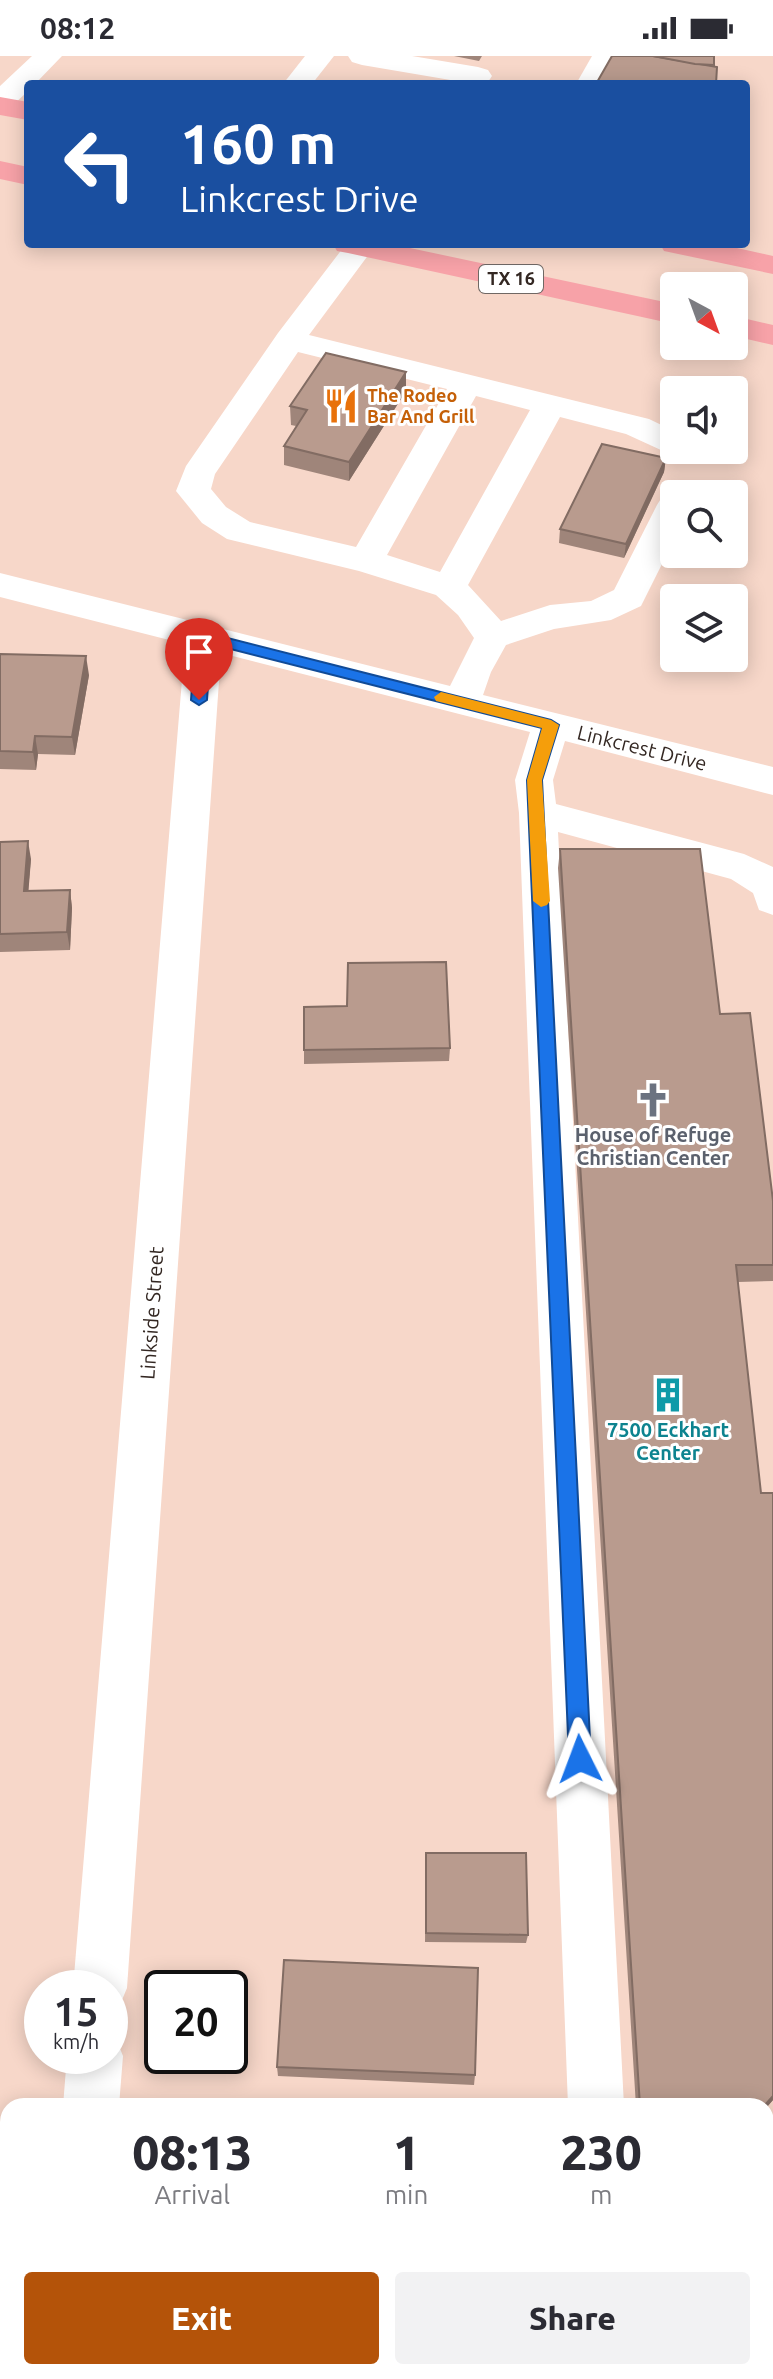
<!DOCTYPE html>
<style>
body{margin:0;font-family:Ubuntu,sans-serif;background:#f2f2f3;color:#2b2b33;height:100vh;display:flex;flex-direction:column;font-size:30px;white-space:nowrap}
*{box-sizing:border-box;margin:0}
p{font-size:26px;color:#7c7c81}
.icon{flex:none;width:44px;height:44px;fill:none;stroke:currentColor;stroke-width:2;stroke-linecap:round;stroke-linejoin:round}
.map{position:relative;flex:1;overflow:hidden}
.panel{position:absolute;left:0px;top:2042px;width:774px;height:282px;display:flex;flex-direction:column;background:#fff;border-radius:24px 24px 0 0;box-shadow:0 4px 20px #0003}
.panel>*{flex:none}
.guide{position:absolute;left:24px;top:24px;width:726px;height:168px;border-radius:8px;box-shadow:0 4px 20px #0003;background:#1a4fa0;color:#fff;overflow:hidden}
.needle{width:52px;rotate:139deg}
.fabs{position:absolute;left:660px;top:216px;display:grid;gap:16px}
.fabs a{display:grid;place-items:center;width:88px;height:88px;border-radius:8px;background:#fff;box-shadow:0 4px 20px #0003;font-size:40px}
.speed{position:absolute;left:24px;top:1914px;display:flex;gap:16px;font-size:40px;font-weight:700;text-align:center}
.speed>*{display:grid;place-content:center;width:104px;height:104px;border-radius:50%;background:#fff;box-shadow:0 4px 20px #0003;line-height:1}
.speed small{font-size:20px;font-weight:400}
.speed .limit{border:4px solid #111;border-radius:12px;background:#fff;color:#111}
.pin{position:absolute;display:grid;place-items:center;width:68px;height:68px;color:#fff;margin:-82px -34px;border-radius:50% 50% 50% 0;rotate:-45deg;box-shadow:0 0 8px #0007}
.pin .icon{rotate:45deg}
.me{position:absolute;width:88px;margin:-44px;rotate:357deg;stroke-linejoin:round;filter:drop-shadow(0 0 6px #0008)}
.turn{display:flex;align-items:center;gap:28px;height:168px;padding:0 24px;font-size:36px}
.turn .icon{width:104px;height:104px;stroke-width:2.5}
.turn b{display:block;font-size:56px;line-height:68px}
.eta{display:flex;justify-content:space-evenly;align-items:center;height:136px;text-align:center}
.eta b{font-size:48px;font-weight:800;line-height:56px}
.action{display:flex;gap:16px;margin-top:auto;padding:16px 24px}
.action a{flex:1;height:92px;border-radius:8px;background:#b45309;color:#fff;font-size:32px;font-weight:800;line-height:92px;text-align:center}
.action a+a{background:#f2f2f3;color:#2b2b33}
.status{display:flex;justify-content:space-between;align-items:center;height:56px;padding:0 40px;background:#fff;direction:ltr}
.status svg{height:22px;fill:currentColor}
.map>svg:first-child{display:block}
</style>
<div class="status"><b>08:12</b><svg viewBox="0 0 49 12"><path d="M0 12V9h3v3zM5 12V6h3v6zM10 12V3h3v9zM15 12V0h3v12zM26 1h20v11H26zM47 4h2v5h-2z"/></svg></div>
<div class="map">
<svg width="773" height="2323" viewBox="0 0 773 2323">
<rect width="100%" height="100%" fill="#f7d7c9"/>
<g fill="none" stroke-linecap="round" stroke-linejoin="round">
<g fill="#fff" fill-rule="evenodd">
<polygon points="32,0 62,0 35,28 28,28 28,35 10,52 0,55 0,30"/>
<polygon points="305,0 334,0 312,28 283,28"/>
<polygon points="348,0 412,0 478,11 488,14 492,20 488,26 474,28 362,9 352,6"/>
<polygon points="592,0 620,0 604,28 576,28"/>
<path d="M346 188 375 190 309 279 649 363 674 375V394H688L674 400 626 378 560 361 468 529 501 565 550 549 591 545 614 534 657 449 662 441 674 438V484L641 550 611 564 554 573 506 589 491 616 483 639 773 711V739L565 685 553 724 556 748 744 798 773 811V859L759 854 753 837 731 823 558 776 624 2050H568L519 757 515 724 530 676 221 597 127 1932 119 1951 110 1955V1932H73L185 588 0 541V517L450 630 474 582 458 559 436 539 359 515 227 483 202 467 176 435 186 410 278 277ZM298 296 447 333 356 491 250 466 226 451 211 433 215 418ZM476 340 530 354 440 516 387 499Z"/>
<polygon points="110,1979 115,1980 123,2000 119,2050 63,2050 67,2000 110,2000"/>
<polygon points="773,2098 773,2154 766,2156 766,2100"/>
<rect x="40" y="2316" width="60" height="7"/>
<rect x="581" y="2316" width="60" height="7"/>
</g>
<g fill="#f7a2a8" fill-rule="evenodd">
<polygon points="0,41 28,46 28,64 0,59"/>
<polygon points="0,105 28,111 28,129 0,123"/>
<polygon points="333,188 391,188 674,248 674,268 348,197 337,195"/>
<polygon points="660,188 719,188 773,200 773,218 664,195"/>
<polygon points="734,260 773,269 773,289 734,280"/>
</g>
</g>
<g fill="#9f857a">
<polygon points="454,0 482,0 479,5"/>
<polygon points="406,316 406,335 349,425 284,409 284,390 296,370 291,369 290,350"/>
<polygon points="666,402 664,416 624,502 559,487 560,473"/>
<polygon points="0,598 89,619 75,699 38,698 36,714 0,713"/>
<polygon points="0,786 31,803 28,835 70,834 72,852 70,894 0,896"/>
<polygon points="560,793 720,958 773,1145 773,1225 738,1226 761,1437 773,1437 773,2044 766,2052 766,2050 636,2050 558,812"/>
<polygon points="450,992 449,1005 304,1008 304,994"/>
<polygon points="426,1797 528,1879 526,1887 425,1886"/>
<polygon points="277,2011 475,2019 474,2029 278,2020"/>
</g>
<g fill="#826c63">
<polygon points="406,316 406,335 349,425 349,406"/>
<polygon points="666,402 664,416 624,502 626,488"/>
<polygon points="86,600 89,619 75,699 72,681"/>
<polygon points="35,680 38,698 36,714 33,696"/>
<polygon points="28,785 31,803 27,853 24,835"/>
<polygon points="70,834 72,852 70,894 67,876"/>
<polygon points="773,2040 773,2044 766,2052 766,2050 764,2050"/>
</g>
<g fill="#b99b8e" stroke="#826c63" stroke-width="2">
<polygon points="612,0 653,0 717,11 716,28 596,28"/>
<polygon points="653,0 714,0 714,9 695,8"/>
<polygon points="326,297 406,316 349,406 284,390 307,354 290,350"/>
<polygon points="602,388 666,402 626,488 560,473"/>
<polygon points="0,598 86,600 72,681 35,680 33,696 0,695"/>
<polygon points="28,785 24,835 70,834 67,876 0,878 0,786"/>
<polygon points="560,793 700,793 720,958 750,957 773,1145 773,1209 736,1209 761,1437 773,1437 773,2040 764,2050 640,2050"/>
<polygon points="446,906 450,992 304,994 304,951 347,950 348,907"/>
<polygon points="426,1797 526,1797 528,1879 426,1877"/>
<polygon points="284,1904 478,1912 475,2019 277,2011"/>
</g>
<polygon fill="#1a73e8" stroke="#114b97" stroke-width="2" points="204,576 551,664 559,669 542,724 591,1703 587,1710 580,1713 573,1710 569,1703 527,724 542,672 211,588 207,644 199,649 191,644 196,581"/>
<polygon fill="#f59e0b" points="441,636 551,664 559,669 542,724 550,845 547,849 541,851 533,845 527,724 542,672 436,645 434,641"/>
<defs>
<g id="restaurant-bare" transform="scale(2.76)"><path d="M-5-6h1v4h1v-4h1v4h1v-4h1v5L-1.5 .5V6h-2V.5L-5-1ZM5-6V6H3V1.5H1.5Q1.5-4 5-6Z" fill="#e8710a" stroke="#fff" stroke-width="2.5" paint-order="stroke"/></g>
<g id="church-bare" transform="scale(2.76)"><path d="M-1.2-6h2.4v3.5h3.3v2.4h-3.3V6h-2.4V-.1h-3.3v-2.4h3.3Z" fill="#6b7280" stroke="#fff" stroke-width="2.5" paint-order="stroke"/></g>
<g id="building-bare" transform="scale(2.76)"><path d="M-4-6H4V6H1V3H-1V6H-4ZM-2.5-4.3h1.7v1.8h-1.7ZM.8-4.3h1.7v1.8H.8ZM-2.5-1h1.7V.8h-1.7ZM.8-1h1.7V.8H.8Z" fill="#0f9aa8" stroke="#fff" stroke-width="2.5" paint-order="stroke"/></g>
</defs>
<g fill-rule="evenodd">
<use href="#restaurant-bare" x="341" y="350"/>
<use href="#church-bare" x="653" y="1044"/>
<use href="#building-bare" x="668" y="1339"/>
</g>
<g text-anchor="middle" stroke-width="6" stroke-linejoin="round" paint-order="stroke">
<rect fill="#fff" stroke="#706864" stroke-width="2" x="479" y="209" width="64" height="28" rx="6"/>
<g font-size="18" font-weight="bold" fill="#332722">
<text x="511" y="229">TX 16</text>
</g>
<g font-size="18" font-weight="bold" fill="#c56008" stroke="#fff" text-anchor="start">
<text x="367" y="346">The Rodeo<tspan x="367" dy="21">Bar And Grill</tspan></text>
</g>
<g font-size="20" fill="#332722" stroke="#fff">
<text transform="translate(642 692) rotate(14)" y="7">Linkcrest Drive</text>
<text transform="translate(152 1257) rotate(-86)" y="7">Linkside Street</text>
</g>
<g font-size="20" font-weight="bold" fill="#5b616d" stroke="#fff">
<text x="653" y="1086">House of Refuge<tspan x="653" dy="23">Christian Center</tspan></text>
</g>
<g font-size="20" font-weight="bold" fill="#0d838f" stroke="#fff">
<text x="668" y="1381">7500 Eckhart<tspan x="668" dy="23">Center</tspan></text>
</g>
</g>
</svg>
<div class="fabs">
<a><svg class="needle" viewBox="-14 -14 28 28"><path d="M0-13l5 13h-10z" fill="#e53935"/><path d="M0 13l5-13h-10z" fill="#7c7c81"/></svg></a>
<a><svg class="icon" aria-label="sound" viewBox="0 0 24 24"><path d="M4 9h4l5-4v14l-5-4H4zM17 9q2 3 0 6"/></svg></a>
<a><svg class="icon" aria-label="search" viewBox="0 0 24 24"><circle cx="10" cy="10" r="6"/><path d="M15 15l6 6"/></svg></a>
<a><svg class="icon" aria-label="layers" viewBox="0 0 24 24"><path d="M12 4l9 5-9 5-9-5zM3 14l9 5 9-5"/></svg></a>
</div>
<div class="speed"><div>15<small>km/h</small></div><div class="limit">20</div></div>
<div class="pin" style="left:199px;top:644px;background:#d93025"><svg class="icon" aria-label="arrive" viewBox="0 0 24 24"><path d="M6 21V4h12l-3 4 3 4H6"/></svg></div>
<svg class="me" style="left:580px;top:1703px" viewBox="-20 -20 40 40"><path d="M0-17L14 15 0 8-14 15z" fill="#1a73e8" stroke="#fff" stroke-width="4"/></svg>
<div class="guide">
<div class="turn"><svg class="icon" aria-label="left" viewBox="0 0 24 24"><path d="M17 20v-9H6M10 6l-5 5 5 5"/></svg><div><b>160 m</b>Linkcrest Drive</div></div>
</div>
<section class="panel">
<div class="eta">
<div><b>08:13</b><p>Arrival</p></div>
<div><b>1</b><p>min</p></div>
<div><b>230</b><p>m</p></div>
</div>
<div class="action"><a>Exit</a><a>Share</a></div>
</section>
</div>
